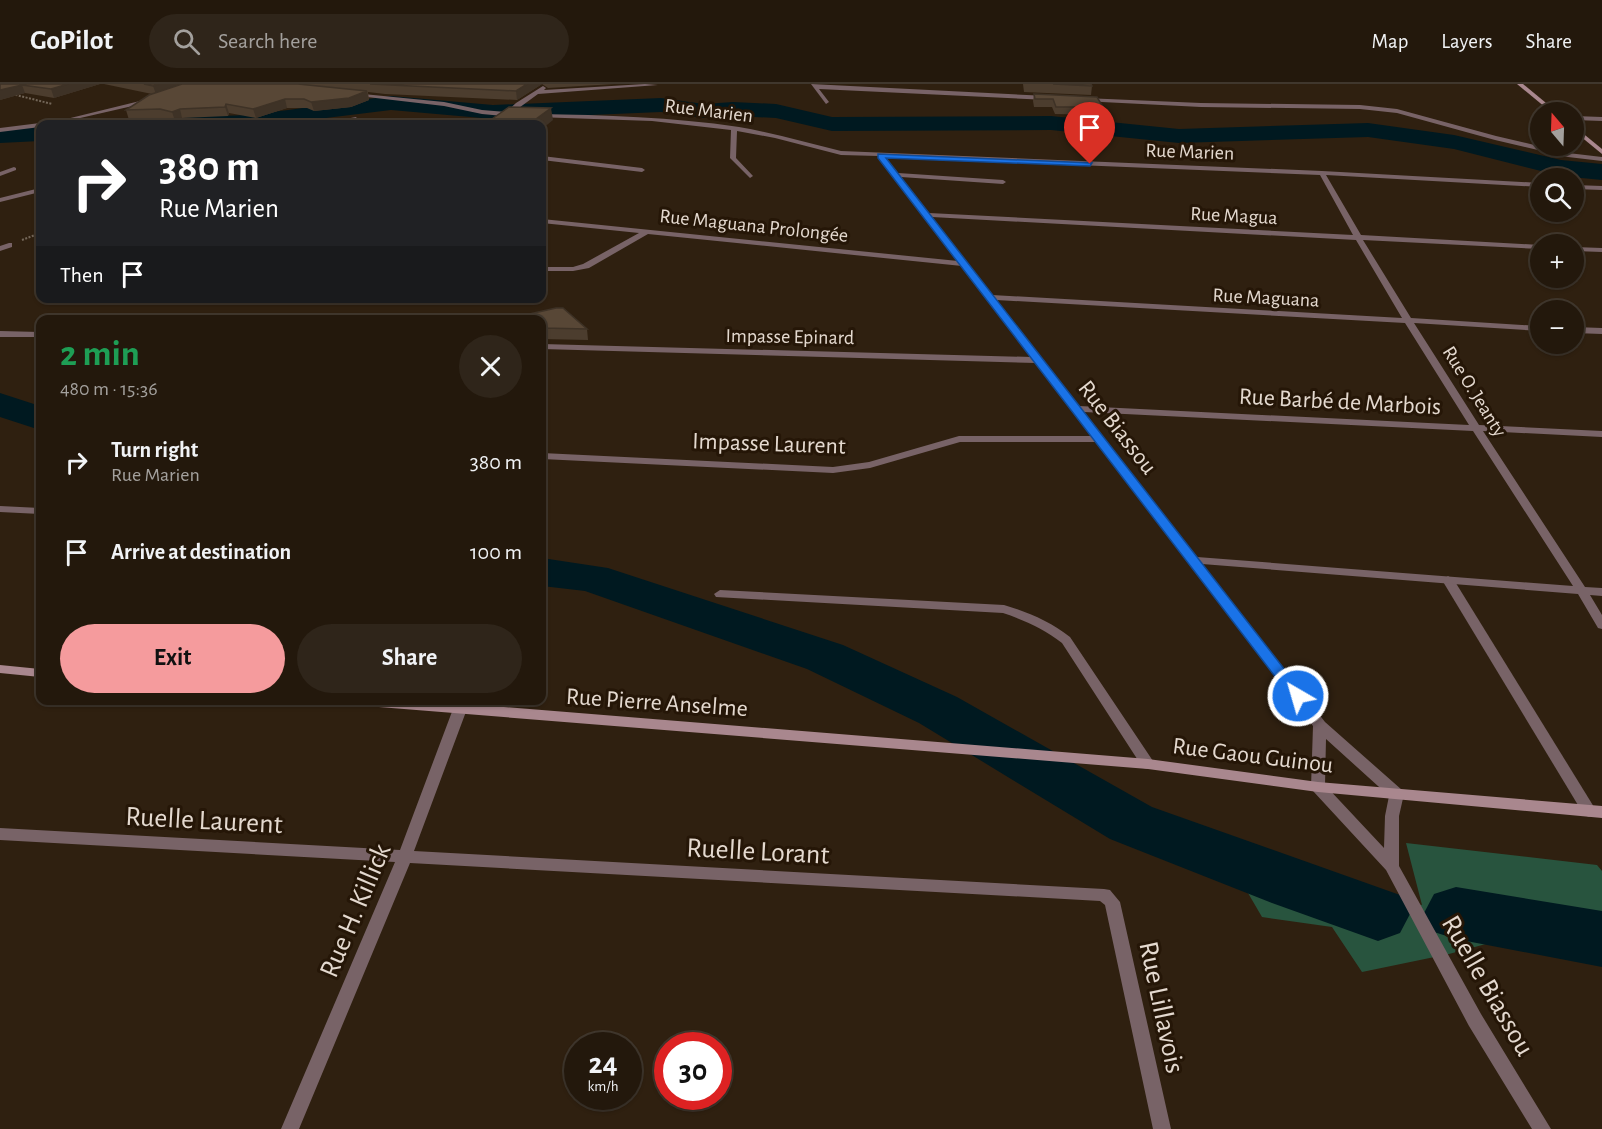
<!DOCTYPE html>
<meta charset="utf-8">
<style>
body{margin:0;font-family:"Alegreya Sans",sans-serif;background:#2f251a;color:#f1f3f6;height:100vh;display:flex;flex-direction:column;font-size:22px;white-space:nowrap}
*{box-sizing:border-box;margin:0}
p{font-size:20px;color:#a3a09d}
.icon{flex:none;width:33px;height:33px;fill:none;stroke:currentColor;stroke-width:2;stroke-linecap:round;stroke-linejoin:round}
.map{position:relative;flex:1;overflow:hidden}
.details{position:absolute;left:36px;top:231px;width:510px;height:390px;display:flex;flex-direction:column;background:#23180c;border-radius:12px;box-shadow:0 2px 4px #0004,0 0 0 2px #40372d}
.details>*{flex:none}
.hud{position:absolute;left:36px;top:36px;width:510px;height:183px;border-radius:12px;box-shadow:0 2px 4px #0004,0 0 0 2px #40372d;background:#202124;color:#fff;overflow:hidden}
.needle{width:39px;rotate:341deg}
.fabs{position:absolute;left:1530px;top:18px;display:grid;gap:12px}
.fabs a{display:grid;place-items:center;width:54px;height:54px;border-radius:50%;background:#23180c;box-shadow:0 2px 4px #0004,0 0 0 2px #40372d;font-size:30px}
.speed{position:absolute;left:564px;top:948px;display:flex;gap:12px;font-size:30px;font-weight:700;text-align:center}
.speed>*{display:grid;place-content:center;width:78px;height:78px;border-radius:50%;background:#23180c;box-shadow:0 2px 4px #0004,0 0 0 2px #40372d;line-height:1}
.speed small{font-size:15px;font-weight:400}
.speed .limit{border:9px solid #d22;background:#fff;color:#111}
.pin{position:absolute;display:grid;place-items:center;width:51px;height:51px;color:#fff;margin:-62px -26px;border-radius:50% 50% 50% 0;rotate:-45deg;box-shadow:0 0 6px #0007}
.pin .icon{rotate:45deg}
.me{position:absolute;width:66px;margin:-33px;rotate:322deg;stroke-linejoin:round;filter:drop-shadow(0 0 4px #0008)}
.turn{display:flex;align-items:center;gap:21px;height:126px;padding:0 24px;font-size:27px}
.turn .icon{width:78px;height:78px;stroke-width:2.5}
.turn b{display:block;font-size:42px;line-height:51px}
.then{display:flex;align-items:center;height:57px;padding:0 24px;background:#0003;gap:12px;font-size:22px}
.round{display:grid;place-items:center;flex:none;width:63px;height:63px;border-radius:32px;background:#2f251a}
.summary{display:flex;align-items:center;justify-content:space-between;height:102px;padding:0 24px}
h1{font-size:36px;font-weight:700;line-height:45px;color:#1e9e55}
.cta{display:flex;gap:12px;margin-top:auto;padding:12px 24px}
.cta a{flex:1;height:69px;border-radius:36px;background:#f59b9d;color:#111;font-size:24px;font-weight:700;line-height:69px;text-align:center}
.cta a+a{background:#2f251a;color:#f1f3f6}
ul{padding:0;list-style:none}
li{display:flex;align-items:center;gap:18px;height:90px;padding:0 24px}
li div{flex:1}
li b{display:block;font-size:22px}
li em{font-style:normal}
header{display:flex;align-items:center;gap:36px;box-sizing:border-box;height:84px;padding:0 30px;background:#23180c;border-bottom:2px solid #40372d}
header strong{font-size:28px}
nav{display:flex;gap:33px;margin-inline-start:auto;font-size:21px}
.search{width:420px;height:54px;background:#2f251a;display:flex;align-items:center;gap:15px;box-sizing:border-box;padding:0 21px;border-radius:33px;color:#a3a09d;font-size:22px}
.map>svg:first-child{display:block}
</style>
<header>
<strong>GoPilot</strong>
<div class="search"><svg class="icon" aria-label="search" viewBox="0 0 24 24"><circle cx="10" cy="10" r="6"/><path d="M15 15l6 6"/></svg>Search here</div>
<nav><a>Map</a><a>Layers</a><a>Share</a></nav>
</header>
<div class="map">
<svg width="1602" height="1045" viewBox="0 0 1602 1045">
<rect width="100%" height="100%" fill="#2f2010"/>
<polygon fill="#28543e" points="1406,759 1597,781 1602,787 1602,868 1519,851 1449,870 1362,888 1332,843 1262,833 1241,797 1422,821"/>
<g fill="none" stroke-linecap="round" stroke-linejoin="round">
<g fill="#001920" fill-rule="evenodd">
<path d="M391 12 493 21 661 14 704 20 733 18 776 20 832 33 1051 32 1179 45 1368 39 1454 51 1561 76 1602 80V96L1561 92 1454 65 1368 53 1179 59 1051 46 832 47 776 34 733 32 704 34 661 28 493 35 391 26 277 40H145L149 35C183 27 212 34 245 31 294 26 342 18 391 12Z"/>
<polygon points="40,43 40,57 0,59 0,45"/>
<polygon points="0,309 40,322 40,346 0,333"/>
<polygon points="542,474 608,484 843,561 957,613 1152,723 1400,811 1410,830 1400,849 1378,857 1272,819 1110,755 919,639 807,585 585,507 542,502"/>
<polygon points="1456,803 1602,827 1602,883 1456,855 1434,848 1424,829 1434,810"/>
</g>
<g stroke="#736658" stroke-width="2" stroke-dasharray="2 1.5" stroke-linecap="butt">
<polyline points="12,10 52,20"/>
<polyline points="22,156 40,149"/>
</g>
<g fill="#786367" fill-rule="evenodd">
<polygon points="14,83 16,84 16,86 0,92 0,88"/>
<polygon points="1448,492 1454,496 1594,723 1596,727 1594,731 1589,733 1584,731 1442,496"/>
</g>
<g fill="#786367" fill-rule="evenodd">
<polygon points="645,0 658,1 538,10 512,29 517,30 517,32 509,32 500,40 494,40 503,32 482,30 444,22 350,11 353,9 444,18 482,26 506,28 516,19 543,2 546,4 544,6"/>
<polygon points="811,0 1048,12 1051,14 1048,16 819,5 829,18 826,20"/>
<polygon points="1084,14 1201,19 1360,21 1397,25 1496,52 1568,69 1602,73 1602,77 1568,73 1495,56 1397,29 1360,25 1201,23 1082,17"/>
<polygon points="148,15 150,18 54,40 46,40"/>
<path d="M538 30C605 31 672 33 739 43 773 49 807 59 841 67L1322 87 1540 99V103L1326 91 1361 151 1540 161V165L1363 156 1411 234 1540 242V247L1414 239 1479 341 1602 347V353L1483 347 1585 503 1602 504V512L1590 511 1602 531V545L1598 544 1578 510 1202 480 1325 638 1402 706 1404 710 1399 732V782L1481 930 1551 1045H1532L1469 942 1386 786 1313 707 1311 703 1313 642 1096 358H960L870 384 833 389 542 375V369L833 383 869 378 959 352H1092L1036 279 542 265V260L1032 273 962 182 648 150 589 184 573 187H542V183H573L583 180 639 149 542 139V135L958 177 878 72 841 71 775 54 737 47 736 74 753 92 750 94 730 74 731 46 652 37 536 33ZM885 73 1320 91 1353 151 929 129 901 93 1003 100 1006 98 1003 96 898 89ZM932 133 1356 156 1402 234 992 211ZM996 216 1405 239 1469 341 1079 322ZM1084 328 1473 347 1573 502 1197 473ZM1326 655 1389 712 1385 732 1384 764 1325 701Z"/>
<polygon points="1574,32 1602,33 1602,37 1574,36"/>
<polygon points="356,33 358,36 331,40 319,40"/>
<polygon points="40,40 40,43 0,48 0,44 40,39 43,40"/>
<polygon points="542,72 642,84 645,86 642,88 542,76"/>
<polygon points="1574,101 1602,102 1602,106 1574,105"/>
<polygon points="40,104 40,108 0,118 0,114"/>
<polygon points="9,159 12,159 12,163 0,167 0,162"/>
<polygon points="1574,163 1602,164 1602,168 1574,167"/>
<polygon points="1574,243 1602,244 1602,250 1574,249"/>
<polygon points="0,247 40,248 40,253 0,253"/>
<polygon points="0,422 40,424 40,430 0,428"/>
<path d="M720 506 1004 521C1028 528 1051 538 1070 553L1155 680 1153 684 1148 685 1143 684 1062 559C1044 545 1024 536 1003 529L716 513 714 510Z"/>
<polygon points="460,620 465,622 467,625 414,767 1104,805 1110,806 1120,818 1171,1045 1153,1045 1105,821 1100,817 410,779 299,1045 281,1045 395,778 0,756 0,744 400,766 453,625 455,622"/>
</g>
<g fill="#a9878e" fill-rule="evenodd">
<polygon points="1517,0 1523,0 1557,28 1551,28"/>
<polygon points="1574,42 1602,65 1602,70 1574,47"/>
<polygon points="0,581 40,585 40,593 0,589"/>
<polygon points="348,616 417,616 1148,675 1318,698 1602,722 1602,734 1318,708 1148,685 354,621"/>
</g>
</g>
<g fill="#4c3d2e">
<polygon points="0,0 100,0 54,14 25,9 0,16"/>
<polygon points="104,0 615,0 548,4 542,0 517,16 385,10 368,8 369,16 351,23 314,27 307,24 287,24 256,34 229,29 228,32 182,34 175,37 163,34 129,36 126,26 152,10"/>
<polygon points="1023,0 1091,0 1092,2 1091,11 1024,8"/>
<polygon points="1034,10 1103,23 1102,31 1055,30 1052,23 1034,23 1033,17"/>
<polygon points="542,236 587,245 588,256 542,255"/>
</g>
<g fill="#3e3226">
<polygon points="68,0 100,0 54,14 51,5"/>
<polygon points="159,0 189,0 156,10 153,2"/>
<polygon points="527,0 542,0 517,16 516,7"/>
<polygon points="22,1 25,9 0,16 0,6"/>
<polygon points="367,7 369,16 351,23 314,27 311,18"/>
<polygon points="285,15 287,24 256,34 253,25"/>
<polygon points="226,20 229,29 228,32 225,23"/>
<polygon points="551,24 553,36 542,45 542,40 529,40"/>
<polygon points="180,25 182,34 175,37 172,28"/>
</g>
<g fill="#584736" stroke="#3e3226" stroke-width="1.5">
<polygon points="0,0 68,0 51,5 22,1 0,6"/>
<polygon points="144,0 159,0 153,2"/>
<polygon points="182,0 298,0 367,7 349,14 311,18 304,15 285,15 253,25 226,20 225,23 180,25 172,28 160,25 126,26 149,11"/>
<polygon points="370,0 527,0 516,7"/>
<polygon points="1053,0 1091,0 1092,2"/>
<polygon points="1034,10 1097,13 1103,23 1056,23 1053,15 1035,15"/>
<polygon points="509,23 551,24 529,40 485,40"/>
<polygon points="556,224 563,224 587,245 542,244 542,236 503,236"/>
</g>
<polygon fill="#1a73e8" stroke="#114b97" stroke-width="1.5" points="878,70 1092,79 1090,82 886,74 1303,609 1305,612 1303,616 1293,616 878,74"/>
<g text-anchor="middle" stroke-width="6" stroke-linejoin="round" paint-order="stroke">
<g font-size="20" fill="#e4d9cf" stroke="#251607">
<text transform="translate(709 26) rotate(7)" y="7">Rue Marien</text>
<text transform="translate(1190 67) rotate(2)" y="7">Rue Marien</text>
<text transform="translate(1234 131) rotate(3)" y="7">Rue Magua</text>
<text transform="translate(754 141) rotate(6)" y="7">Rue Maguana Prolongée</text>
<text transform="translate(1266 213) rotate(3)" y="7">Rue Maguana</text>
<text transform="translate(790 252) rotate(1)" y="7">Impasse Epinard</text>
<text transform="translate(1475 307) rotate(58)" y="7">Rue O. Jeanty</text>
</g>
<g font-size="24" fill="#e4d9cf" stroke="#251607">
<text transform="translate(1340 317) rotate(3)" y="8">Rue Barbé de Marbois</text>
<text transform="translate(1118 343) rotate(52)" y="8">Rue Biassou</text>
<text transform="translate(769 359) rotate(2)" y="8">Impasse Laurent</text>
<text transform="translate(657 618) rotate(4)" y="8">Rue Pierre Anselme</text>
<text transform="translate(1253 671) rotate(7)" y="8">Rue Gaou Guinou</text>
</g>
<g font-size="28" fill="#e4d9cf" stroke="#251607">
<text transform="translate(204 735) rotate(3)" y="10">Ruelle Laurent</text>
<text transform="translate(758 766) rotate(3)" y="10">Ruelle Lorant</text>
<text transform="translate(354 826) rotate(-67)" y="10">Rue H. Killick</text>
<text transform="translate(1489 901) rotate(60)" y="10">Ruelle Biassou</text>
<text transform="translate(1163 923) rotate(78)" y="10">Rue Lillavois</text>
</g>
</g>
</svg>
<div class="fabs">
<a><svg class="needle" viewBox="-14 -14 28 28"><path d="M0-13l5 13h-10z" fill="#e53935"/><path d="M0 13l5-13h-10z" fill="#a3a09d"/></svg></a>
<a><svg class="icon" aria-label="search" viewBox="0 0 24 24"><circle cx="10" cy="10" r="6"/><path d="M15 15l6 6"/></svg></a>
<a>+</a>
<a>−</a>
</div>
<div class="speed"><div>24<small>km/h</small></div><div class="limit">30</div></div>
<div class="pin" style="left:1090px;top:80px;background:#d93025"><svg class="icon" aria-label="arrive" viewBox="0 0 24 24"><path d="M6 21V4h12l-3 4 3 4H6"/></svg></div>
<svg class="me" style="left:1298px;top:612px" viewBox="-20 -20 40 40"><circle r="17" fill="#1a73e8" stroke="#fff" stroke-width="3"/><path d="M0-11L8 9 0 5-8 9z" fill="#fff"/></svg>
<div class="hud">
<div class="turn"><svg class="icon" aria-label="right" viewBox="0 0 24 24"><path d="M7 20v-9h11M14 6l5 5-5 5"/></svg><div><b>380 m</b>Rue Marien</div></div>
<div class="then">Then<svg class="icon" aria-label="arrive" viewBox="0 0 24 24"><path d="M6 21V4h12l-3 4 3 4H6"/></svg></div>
</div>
<section class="details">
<div class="summary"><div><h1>2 min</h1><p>480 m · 15:36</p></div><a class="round"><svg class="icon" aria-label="close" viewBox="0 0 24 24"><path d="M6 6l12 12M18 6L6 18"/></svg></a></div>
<ul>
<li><svg class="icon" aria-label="right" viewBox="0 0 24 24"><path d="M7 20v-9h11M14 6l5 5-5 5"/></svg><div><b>Turn right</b><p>Rue Marien</p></div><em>380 m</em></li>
<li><svg class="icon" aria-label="arrive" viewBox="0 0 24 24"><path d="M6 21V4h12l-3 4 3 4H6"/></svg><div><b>Arrive at destination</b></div><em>100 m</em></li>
</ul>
<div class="cta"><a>Exit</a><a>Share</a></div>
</section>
</div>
